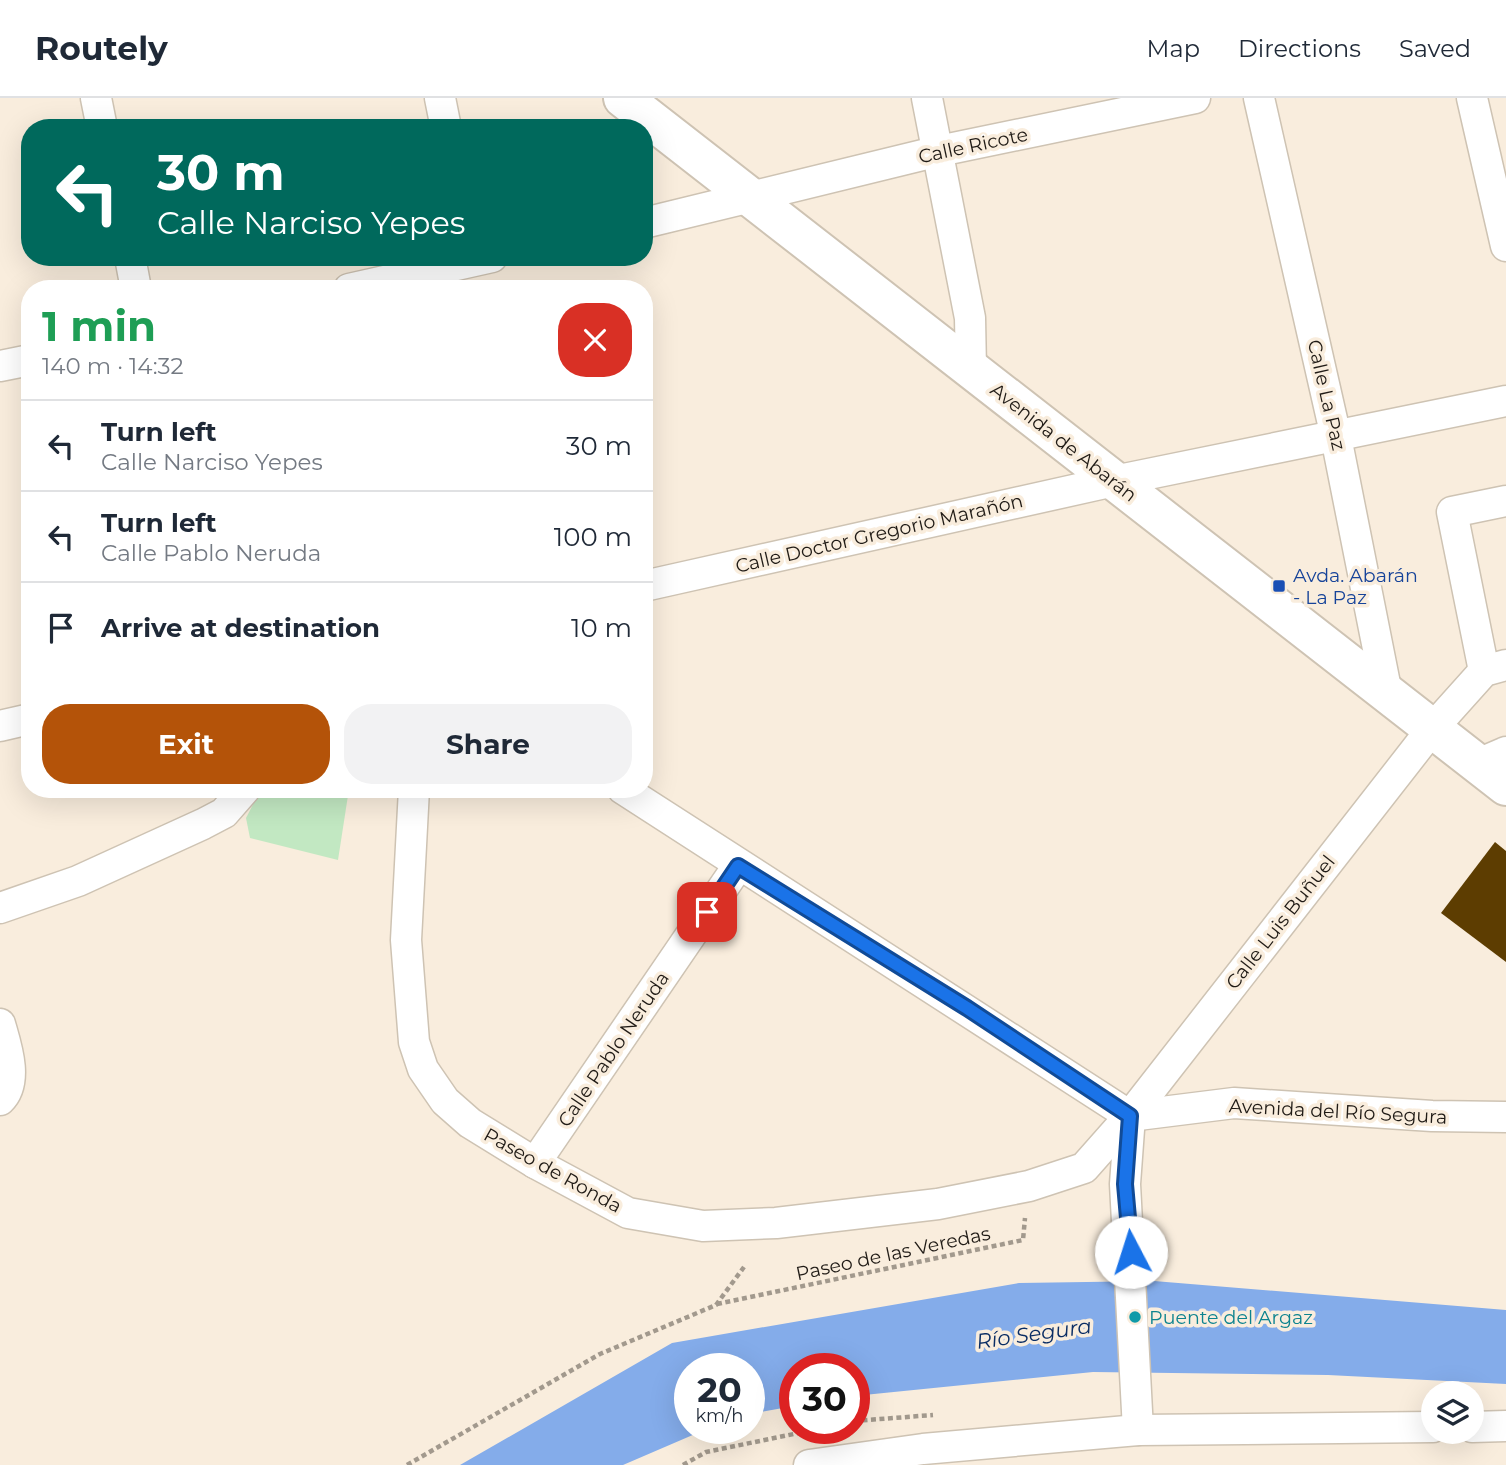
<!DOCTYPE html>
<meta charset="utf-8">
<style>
body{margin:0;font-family:Montserrat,sans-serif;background:#f2f2f3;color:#1f2937;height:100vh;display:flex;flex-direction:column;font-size:26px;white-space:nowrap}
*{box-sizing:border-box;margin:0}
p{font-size:23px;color:#747a83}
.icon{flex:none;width:38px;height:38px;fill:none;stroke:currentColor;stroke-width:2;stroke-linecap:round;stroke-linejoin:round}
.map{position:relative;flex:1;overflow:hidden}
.drawer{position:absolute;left:21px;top:182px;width:632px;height:518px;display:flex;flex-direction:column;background:#fff;border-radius:28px;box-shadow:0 7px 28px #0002}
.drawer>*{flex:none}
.banner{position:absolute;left:21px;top:21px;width:632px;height:147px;border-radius:28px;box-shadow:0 7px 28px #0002;background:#00695c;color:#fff;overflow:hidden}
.fabs{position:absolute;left:1421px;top:1283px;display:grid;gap:14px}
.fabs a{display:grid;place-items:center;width:63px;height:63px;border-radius:50%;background:#fff;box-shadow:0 7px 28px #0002;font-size:35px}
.speed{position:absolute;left:674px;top:1255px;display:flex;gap:14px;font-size:35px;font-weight:700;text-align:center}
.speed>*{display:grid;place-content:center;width:91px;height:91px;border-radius:50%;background:#fff;box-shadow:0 7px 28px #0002;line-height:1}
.speed small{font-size:18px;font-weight:400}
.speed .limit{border:10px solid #d22;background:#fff;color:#111}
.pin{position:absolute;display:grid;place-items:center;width:60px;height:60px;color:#fff;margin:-30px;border-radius:14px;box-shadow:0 4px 10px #0006}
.me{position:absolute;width:77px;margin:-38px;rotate:355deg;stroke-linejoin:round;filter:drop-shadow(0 0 5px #0008)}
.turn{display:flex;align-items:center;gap:24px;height:147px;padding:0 21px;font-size:32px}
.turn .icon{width:91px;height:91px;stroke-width:2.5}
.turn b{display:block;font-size:49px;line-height:60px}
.round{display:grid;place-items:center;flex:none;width:74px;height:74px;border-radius:28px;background:#f2f2f3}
.head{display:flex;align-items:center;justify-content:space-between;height:119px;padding:0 21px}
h1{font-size:42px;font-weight:700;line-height:52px;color:#1e9e55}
.cta{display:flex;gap:14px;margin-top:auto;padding:14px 21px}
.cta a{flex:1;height:80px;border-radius:28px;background:#b45309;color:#fff;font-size:28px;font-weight:700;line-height:80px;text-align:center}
.cta a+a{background:#f2f2f3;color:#1f2937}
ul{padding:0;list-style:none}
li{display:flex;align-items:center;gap:21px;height:91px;padding:0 21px;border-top:2px solid #e0e1e3}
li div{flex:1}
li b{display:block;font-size:26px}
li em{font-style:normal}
header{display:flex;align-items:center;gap:42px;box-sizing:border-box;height:98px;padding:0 35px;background:#fff;border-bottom:2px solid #e0e1e3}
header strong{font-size:33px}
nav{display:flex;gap:38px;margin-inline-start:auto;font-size:24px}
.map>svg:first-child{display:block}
</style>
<header>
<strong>Routely</strong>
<nav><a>Map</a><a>Directions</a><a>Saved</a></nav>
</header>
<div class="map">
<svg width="1506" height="1367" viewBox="0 0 1506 1367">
<rect width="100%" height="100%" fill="#f9eddd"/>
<polygon fill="#c2e8c2" points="261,691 349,691 338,762 250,740 246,720"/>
<polygon fill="#84acea" points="1154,1183 1506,1212 1506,1286 1328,1277 1093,1274 854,1298 854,1270 794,1270 794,1308 749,1316 749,1270 690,1270 690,1330 709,1330 623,1367 460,1367 672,1245 1019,1185"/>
<polygon fill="#5d3d01" points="1495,744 1506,753 1506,864 1441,815"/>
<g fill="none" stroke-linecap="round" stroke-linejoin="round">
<g stroke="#cec3b3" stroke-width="33">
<g id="minor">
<polyline points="96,0 102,30"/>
<polyline points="440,0 446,30"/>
<polyline points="927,0 970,220 971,272"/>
<polyline points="1259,0 1336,339 1387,596"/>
<polyline points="1472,0 1506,148"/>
<polyline points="644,125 939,53 1195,0"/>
<polyline points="130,159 136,191"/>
<polyline points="349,191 492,159"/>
<polyline points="0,268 30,262"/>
<polyline points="644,488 1114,383 1506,303"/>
<polyline points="1484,573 1452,414 1506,403"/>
<polyline points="0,628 30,621"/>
<polyline points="1478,666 1506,654"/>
<polyline points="414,691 406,842 414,944 423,971 445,1003 470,1025 535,1065 628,1115 703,1128 776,1125 938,1106 1029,1088 1084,1070 1130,1018 1432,631 1484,573 1506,567"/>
<polyline points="623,691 1130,1018"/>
<polyline points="0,810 78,783 203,726 224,715 245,691"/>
<path d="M0 926C6 947 19 984 0 1002"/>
<polyline points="1130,1018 1234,1005 1432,1018 1506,1019"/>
<polyline points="1130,1018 1125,1086 1138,1332"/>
<polyline points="535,1065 738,768"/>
<polyline points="1472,1329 1506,1328"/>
<polyline points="809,1367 923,1351 1138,1332 1433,1329"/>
</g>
</g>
<g stroke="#cec3b3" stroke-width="42">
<polyline id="primary" points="623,0 1506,688"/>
</g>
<g stroke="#a2998d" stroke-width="4.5" stroke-dasharray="5 3.5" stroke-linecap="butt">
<polyline points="717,1206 1023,1142 1025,1120"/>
<polyline points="854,1323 933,1317"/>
<polyline points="407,1367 600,1256 716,1207 744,1169"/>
<polyline points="683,1367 706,1354 823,1330"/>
</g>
<use href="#minor" stroke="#fff" stroke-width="30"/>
<use href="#primary" stroke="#fff" stroke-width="38"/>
</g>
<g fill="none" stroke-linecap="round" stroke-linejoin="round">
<g stroke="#114b97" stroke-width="18">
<polyline id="route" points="707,814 738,768 967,910 1130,1018 1125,1086 1131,1154"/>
</g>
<use href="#route" stroke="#1a73e8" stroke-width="12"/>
</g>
<rect fill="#1a4fb4" stroke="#f9eddd" stroke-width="2.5" x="1272" y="481" width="14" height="14" rx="3.5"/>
<circle fill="#0f9aa8" stroke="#f9eddd" stroke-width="2.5" cx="1135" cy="1219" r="7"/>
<g text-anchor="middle" stroke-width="7" stroke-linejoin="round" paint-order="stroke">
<g font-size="19" fill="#1f1a15" stroke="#f9eddd">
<text transform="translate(973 47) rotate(-12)" y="7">Calle Ricote</text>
<text transform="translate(1327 297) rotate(77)" y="7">Calle La Paz</text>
<text transform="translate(1064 344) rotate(38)" y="7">Avenida de Abarán</text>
<text transform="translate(879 435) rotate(-13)" y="7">Calle Doctor Gregorio Marañón</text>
<text transform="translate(1280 824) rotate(-52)" y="7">Calle Luis Buñuel</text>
<text transform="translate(613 951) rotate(-56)" y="7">Calle Pablo Neruda</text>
<text transform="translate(1338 1013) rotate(3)" y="7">Avenida del Río Segura</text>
<text transform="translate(553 1072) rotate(29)" y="7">Paseo de Ronda</text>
<text transform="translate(893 1155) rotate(-12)" y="7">Paseo de las Veredas</text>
</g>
<g font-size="19" fill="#164399" stroke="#f9eddd" text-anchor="start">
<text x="1293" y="484">Avda. Abarán<tspan x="1293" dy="22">- La Paz</tspan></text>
</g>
<g font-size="19" fill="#0d838f" stroke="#f9eddd" text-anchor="start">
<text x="1149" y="1226">Puente del Argaz</text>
</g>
<g font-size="21" font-style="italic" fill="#0a2d64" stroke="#f9eddd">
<text transform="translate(1034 1236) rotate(-8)" y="7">Río Segura</text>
</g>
</g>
</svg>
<div class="fabs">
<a><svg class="icon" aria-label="layers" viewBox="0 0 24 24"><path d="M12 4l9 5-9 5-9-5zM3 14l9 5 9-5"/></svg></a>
</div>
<div class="speed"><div>20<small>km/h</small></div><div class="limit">30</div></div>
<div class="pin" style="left:707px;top:814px;background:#d93025"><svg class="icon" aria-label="arrive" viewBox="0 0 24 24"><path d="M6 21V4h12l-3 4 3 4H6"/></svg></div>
<svg class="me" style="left:1131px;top:1154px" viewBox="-20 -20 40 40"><circle r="19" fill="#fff"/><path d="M0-13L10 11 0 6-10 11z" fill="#1a73e8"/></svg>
<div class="banner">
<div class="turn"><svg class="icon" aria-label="left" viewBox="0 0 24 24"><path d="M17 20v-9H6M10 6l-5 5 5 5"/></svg><div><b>30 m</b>Calle Narciso Yepes</div></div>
</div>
<section class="drawer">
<div class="head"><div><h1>1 min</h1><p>140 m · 14:32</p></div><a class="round" style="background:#d93025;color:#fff"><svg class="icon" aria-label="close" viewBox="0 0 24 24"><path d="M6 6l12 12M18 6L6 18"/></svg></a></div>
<ul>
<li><svg class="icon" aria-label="left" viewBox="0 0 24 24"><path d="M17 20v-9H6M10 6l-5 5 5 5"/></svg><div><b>Turn left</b><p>Calle Narciso Yepes</p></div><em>30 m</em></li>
<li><svg class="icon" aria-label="left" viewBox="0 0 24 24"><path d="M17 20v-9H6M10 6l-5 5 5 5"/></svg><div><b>Turn left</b><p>Calle Pablo Neruda</p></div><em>100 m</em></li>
<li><svg class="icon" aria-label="arrive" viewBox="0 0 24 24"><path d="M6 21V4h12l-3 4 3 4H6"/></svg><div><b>Arrive at destination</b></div><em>10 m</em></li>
</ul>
<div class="cta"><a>Exit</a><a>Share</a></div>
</section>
</div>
